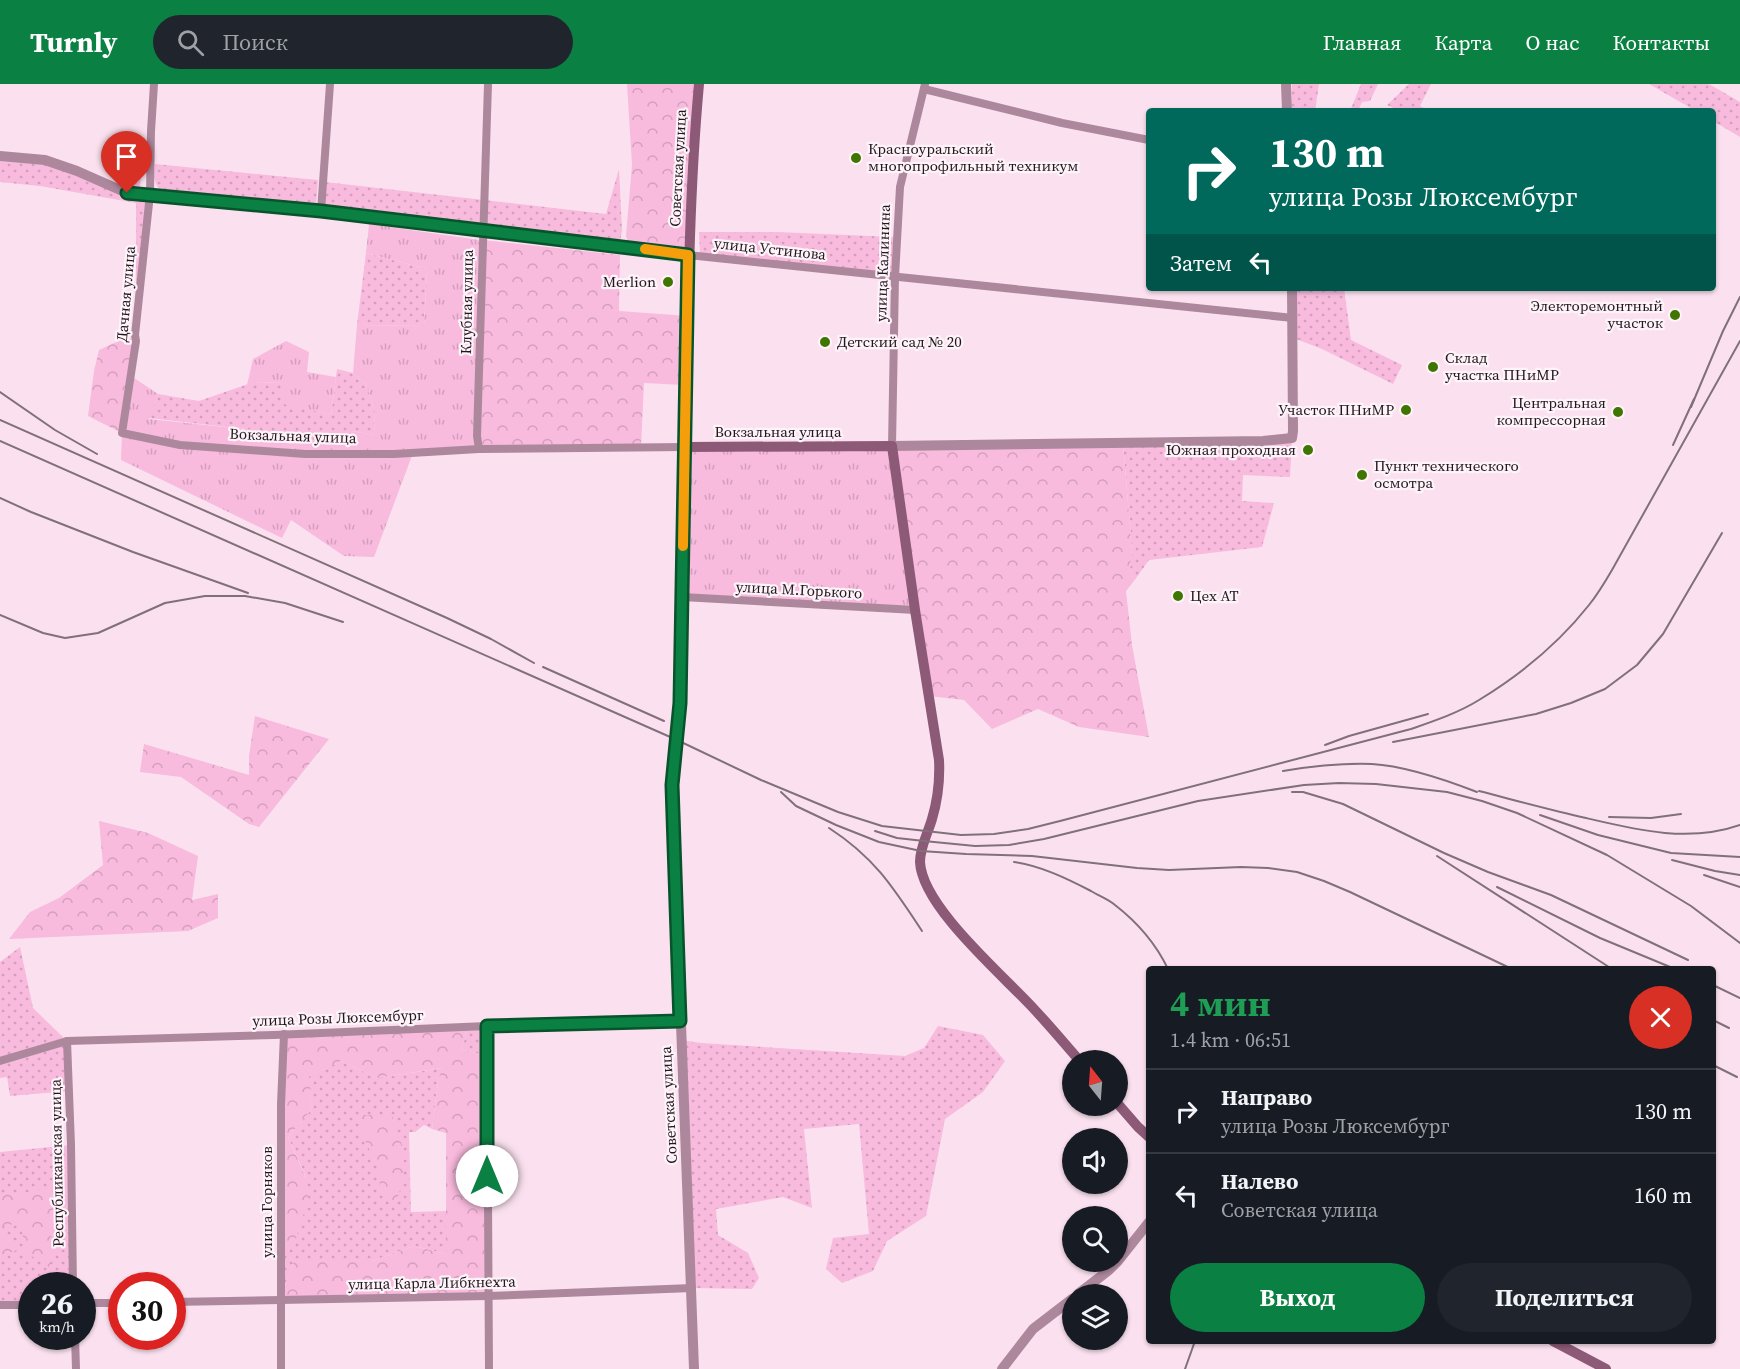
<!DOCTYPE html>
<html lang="ru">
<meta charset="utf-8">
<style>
body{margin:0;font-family:"Source Serif 4",serif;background:#20242c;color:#f1f3f6;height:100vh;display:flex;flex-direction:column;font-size:22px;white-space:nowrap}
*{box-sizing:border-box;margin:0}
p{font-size:20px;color:#9ea1a6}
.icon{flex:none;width:33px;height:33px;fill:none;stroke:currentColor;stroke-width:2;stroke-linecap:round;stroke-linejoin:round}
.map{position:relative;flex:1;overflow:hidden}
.details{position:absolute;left:1146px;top:882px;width:570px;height:378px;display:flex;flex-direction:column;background:#171b24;border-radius:6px;box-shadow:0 2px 4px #0004}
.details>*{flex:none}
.top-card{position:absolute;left:1146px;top:24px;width:570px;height:183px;border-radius:6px;box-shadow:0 2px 4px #0004;background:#00695c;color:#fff;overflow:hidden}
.needle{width:39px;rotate:343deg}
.fabs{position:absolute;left:1062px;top:966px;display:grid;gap:12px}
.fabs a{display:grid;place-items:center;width:66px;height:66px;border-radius:50%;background:#171b24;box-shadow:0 2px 4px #0004;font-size:30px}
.speed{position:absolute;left:18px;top:1188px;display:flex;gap:12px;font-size:30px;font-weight:700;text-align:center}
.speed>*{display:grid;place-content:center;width:78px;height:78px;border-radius:50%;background:#171b24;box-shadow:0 2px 4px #0004;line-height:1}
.speed small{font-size:15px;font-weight:400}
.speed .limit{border:9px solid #d22;background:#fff;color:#111}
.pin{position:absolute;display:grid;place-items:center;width:51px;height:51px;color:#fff;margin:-62px -26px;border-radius:50% 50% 50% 0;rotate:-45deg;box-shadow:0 0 6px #0007}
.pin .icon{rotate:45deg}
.me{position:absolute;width:66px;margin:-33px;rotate:0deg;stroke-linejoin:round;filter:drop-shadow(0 0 4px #0008)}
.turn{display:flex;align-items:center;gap:21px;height:126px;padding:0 24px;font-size:27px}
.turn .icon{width:78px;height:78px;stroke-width:2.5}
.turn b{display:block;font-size:42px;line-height:51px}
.then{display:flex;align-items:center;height:57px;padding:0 24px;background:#0003;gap:12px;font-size:22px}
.round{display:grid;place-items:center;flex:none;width:63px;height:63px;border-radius:32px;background:#20242c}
.headline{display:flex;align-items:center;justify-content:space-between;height:102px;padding:0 24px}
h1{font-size:36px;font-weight:700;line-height:45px;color:#1e9e55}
.primary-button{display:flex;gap:12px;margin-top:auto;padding:12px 24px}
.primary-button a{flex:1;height:69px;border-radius:36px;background:#0b8043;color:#fff;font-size:24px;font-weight:700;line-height:69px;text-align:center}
.primary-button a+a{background:#20242c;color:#f1f3f6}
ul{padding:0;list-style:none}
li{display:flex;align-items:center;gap:18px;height:84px;padding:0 24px;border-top:2px solid #363941}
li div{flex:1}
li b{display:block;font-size:22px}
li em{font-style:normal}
header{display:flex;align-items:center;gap:36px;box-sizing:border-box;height:84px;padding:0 30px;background:#0b8043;color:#fff}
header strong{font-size:28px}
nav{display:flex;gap:33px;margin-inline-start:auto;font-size:21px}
.search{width:420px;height:54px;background:#20242c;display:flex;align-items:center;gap:15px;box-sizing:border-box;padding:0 21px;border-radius:33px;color:#9ea1a6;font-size:22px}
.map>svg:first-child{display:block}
</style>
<header>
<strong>Turnly</strong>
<div class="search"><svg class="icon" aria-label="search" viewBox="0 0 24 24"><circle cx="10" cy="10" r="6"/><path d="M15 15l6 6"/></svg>Поиск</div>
<nav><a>Главная</a><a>Карта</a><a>О нас</a><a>Контакты</a></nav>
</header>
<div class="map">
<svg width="1740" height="1285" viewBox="0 0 1740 1285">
<defs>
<pattern id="grass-dots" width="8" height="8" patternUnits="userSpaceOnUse" patternTransform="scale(1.5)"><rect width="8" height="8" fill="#f8badd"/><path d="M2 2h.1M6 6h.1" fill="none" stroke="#d49fbd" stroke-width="1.8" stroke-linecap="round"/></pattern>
<pattern id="forest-crowns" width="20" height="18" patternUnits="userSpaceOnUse" patternTransform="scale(1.5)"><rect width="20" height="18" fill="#f8badd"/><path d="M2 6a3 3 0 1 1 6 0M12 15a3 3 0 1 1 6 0" fill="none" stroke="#d49fbd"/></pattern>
<pattern id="park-tufts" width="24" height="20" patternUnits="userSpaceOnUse" patternTransform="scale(1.5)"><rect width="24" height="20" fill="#f8badd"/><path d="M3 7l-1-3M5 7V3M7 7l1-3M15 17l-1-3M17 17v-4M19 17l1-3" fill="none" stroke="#d49fbd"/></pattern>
</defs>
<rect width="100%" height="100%" fill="#fbe1ef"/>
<g fill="url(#grass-dots)">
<polygon points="1292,0 1319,0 1315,27 1292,27"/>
<polygon points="1361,0 1378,0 1370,17 1362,18 1358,27 1350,27"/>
<polygon points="1409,0 1431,0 1420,22 1430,27 1400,27 1387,21"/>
<polygon points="1649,0 1709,0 1740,18 1740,53 1713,37 1713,27 1696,27"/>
<polygon points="0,72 45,76 148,112 136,215 136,119 40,102 0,98"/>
<polygon points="114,75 142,77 140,105 124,104 113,90"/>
<path d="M155 80 318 96 316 121 161 107C153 98 154 91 155 80Z"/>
<polygon points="619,85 622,147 620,157 485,144 482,120 479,142 322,122 325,98 606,130"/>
<polygon points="699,148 777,148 894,153 891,189 700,169"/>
<polygon points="366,169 427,185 424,242 357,241"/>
<polygon points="1295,204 1344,204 1351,256 1402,281 1393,300 1322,265 1296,255"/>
<polygon points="337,285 353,289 366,300 375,328 374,351 352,347 262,347 149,334 158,310 199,317 254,298 284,299 307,325 331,331"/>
<polygon points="1292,354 1290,393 1243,391 1242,417 1274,419 1262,463 1149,476 1134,497 1130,485 1132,466 1123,360"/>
<polygon points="20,863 33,924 67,957 69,1007 10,1012 7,993 0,994 0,878"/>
<polygon points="487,942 487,972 461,965 466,952 464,943"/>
<polygon points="938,942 983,951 1005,977 983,1008 945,1035 926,1132 887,1157 873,1187 842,1199 826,1185 833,1154 869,1150 859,1040 804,1045 812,1124 783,1113 716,1125 718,1151 748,1169 759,1194 752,1205 692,1204 681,956 701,959 905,972 924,964"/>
<polygon points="341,977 377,994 443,984 438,998 432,1045 424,1041 415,1048 409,1048 411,1128 447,1127 446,1170 414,1162 372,1177 294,1177 280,1216 280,1175 306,1093 288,1053 312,1025 308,992"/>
<polygon points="71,1061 73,1201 32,1202 31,1221 0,1221 0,1068"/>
</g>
<g fill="url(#forest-crowns)">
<polygon points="627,0 699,0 688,171 629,160 626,152 632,81"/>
<polygon points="483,156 620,171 619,227 688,232 684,301 644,299 641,362 479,365"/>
<polygon points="127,253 136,257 122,349 88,332 94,287 99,266"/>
<polygon points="1123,360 1132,466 1130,485 1134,497 1126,507 1132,561 1149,653 1079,643 1038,625 992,645 964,616 929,612 892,362"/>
<polygon points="255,632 329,655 259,743 249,740 181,693 140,688 144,660 249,691 249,672"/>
<polygon points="99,737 148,749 198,772 192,816 218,810 218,834 188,847 9,855 30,828 59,814 103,781"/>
<polygon points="464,943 466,952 461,965 487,972 488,1212 280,1216 294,1177 372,1177 414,1162 446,1170 446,1049 432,1045 438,998 442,984 377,994 341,977 309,992 312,1025 288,1053 306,1094 308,1116 295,1158 280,1175 284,950"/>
<polygon points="355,1031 392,1031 404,1067 403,1097 396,1118 380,1111 379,1084 372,1072"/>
<polygon points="52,1103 54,1142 47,1148 56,1157 49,1183 25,1168 21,1138 2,1143 16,1167 0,1171 0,1111 2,1109 20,1110"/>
</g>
<g fill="url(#park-tufts)">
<polygon points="369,140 479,156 477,352 479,365 413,369 374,473 344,472 291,436 282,454 121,376 122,349 131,292 158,310 149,335 262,347 352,347 374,351 375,328 366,300 353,289 357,241 424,242 427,185 366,169"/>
<polygon points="286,257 309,268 307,288 336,293 331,331 283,320 283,299 254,298 247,301 253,275"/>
<polygon points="892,362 915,526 682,513 686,363"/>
</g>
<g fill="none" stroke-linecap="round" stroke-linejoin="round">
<g stroke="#ad889d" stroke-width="8">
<polyline points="154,0 151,47 150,110 135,251 136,257 122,349 180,361 305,370 394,370 479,365 686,363"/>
<polyline points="924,5 1062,39 1149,56"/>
<polyline points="321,127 330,0"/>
<polyline points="688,171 1293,234"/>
<polyline points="892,362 895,193 900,103 925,0"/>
<polyline points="479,365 477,352 488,0"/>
<polyline points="682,513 915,526"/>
<polyline points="487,942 489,1285"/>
<polyline points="67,957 71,1061 73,1202"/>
<polyline points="0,977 67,957 274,951 487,942 680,937"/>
<polyline points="172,1218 488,1212 692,1204"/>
<polyline points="82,1219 122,1219"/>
<polyline points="0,1221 32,1221"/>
<polyline points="75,1252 76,1285"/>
<polyline points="281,1285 281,1020 284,950"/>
</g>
<g stroke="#ad889d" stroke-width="10">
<polyline points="1286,0 1287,27"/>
<polyline points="0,72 45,76 77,87 127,109 321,127 688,171"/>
<polyline points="892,362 1263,357 1292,354 1293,347 1292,204"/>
<polyline points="686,363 680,619 672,701 694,1285"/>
<polyline points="1118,1177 1149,1138"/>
<polyline points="1078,1210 1109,1186 1117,1178"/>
<polyline points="1002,1285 1033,1245 1072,1215"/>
</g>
<g stroke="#8c5977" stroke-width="10">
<path d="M699 0C688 121 688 242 686 363L892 362 915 526 939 676C940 696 938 715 932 735 928 749 920 763 920 778 922 823 1004 892 1034 925 1050 942 1064 959 1079 976"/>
<polyline points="1118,1020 1138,1043 1149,1053"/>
<polyline points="1553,1257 1606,1285"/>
</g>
<g stroke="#807079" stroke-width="2">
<polyline points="0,308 55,346 97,370"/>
<polyline points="1691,323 1723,247 1740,213"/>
<polyline points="0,336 447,534 491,555 534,579"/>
<path d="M0 357 677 656 761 696 838 728 882 742 961 751 994 750 1028 745 1060 737 1411 645C1434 637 1458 629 1479 616 1520 591 1559 559 1589 521 1598 510 1605 498 1612 486L1740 257"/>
<polyline points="1673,361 1694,315"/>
<polyline points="0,414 31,428 133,468 248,509"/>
<polyline points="0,531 43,549 65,554 98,549 165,519 205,512 245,512 285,519 343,538"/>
<polyline points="543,583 664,637"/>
<polyline points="1393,658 1536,630 1571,619 1605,605 1637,581 1663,550 1722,449"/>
<polyline points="1325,661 1349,652 1428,630"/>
<path d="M1283 687C1313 682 1342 679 1372 680 1406 682 1446 696 1477 708"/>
<path d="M1479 707C1514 716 1550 726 1586 734 1637 746 1689 759 1740 741"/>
<polyline points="781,708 796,722 836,741 879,758 921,767 966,770 1032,772 1137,784 1169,786 1241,783 1268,784 1297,788 1324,797 1350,808 1512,885"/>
<polyline points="1292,708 1303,708 1343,720 1444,769 1488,788 1551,811 1688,876"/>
<polyline points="1540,731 1598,751 1671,769 1740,773"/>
<polyline points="1609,733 1651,734 1681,730"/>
<path d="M829 744C874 773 893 803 922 847"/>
<polyline points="875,747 897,754 924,757 975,762 1009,761 1044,755 1198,717 1304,701 1339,699 1376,700 1447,708 1482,717 1517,729 1607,771 1691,822 1740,859"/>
<polyline points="1437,772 1612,885"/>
<polyline points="1672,776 1715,787 1740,791"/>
<path d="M1014 778C1041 782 1066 794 1091 807 1099 812 1108 815 1115 821 1137 838 1156 860 1168 885"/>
<polyline points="1704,791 1740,803"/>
<polyline points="1497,803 1600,854 1675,885"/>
<polyline points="1713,901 1740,914"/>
<polyline points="1713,936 1729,944"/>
<polyline points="1713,981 1737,993"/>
<polyline points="1185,1285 1195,1257"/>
</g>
</g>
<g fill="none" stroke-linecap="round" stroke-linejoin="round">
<g stroke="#07532c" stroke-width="15">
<polyline id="route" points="127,109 321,127 688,171 680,619 672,701 680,937 487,942 487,1092"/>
</g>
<use href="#route" stroke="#0b8043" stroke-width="10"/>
<polyline stroke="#f59e0b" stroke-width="10" points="645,165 688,171 683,462"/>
</g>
<g fill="#3f7501" stroke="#fef3f9" stroke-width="2">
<circle cx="856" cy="74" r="6"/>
<circle cx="668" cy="198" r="6"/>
<circle cx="1675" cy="231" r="6"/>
<circle cx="825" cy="258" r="6"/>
<circle cx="1433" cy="283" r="6"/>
<circle cx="1406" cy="326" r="6"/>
<circle cx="1618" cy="328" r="6"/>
<circle cx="1308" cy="366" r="6"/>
<circle cx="1362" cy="391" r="6"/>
<circle cx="1178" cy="512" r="6"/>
</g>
<g text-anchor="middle" stroke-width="4.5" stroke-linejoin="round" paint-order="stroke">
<g font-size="15" fill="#21181d" stroke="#fef3f9" text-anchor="start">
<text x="868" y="70">Красноуральский<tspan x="868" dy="17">многопрофильный техникум</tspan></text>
<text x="656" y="203" text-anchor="end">Merlion</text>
<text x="1663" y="227" text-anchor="end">Электоремонтный<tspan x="1663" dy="17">участок</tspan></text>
<text x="837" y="263">Детский сад № 20</text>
<text x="1445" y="279">Склад<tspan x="1445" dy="17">участка ПНиМР</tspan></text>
<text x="1606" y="324" text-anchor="end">Центральная<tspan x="1606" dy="17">компрессорная</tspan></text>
<text x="1394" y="331" text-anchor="end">Участок ПНиМР</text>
<text x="1296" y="371" text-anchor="end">Южная проходная</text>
<text x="1374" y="387">Пункт технического<tspan x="1374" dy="17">осмотра</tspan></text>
<text x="1190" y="517">Цех АТ</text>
</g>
<g font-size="15" fill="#21181d" stroke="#fef3f9">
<text transform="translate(678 84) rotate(-87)" y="5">Советская улица</text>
<text transform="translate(770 165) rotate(6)" y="5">улица Устинова</text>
<text transform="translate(883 179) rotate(-88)" y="5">улица Калинина</text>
<text transform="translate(126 210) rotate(-85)" y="5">Дачная улица</text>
<text transform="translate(467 218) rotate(-89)" y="5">Клубная улица</text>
<text x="778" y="353">Вокзальная улица</text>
<text transform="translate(293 352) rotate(2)" y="5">Вокзальная улица</text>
<text transform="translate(799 506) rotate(3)" y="5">улица М.Горького</text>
<text transform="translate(338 934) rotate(-2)" y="5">улица Розы Люксембург</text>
<text transform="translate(669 1021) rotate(-93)" y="5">Советская улица</text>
<text transform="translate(57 1079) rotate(-91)" y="5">Республиканская улица</text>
<text transform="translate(267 1118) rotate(-90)" y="5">улица Горняков</text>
<text transform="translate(432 1199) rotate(-1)" y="5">улица Карла Либкнехта</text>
</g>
</g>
</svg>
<div class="fabs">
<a><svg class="needle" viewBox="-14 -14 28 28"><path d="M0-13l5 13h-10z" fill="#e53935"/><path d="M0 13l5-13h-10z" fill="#9ea1a6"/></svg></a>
<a><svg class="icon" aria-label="sound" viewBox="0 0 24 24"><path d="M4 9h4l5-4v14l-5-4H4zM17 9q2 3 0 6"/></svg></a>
<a><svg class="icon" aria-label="search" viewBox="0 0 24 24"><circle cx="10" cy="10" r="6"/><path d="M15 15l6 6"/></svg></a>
<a><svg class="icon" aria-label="layers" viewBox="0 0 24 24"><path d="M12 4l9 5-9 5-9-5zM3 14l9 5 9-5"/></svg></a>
</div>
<div class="speed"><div>26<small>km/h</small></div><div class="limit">30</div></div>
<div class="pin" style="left:127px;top:109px;background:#d93025"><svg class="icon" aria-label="arrive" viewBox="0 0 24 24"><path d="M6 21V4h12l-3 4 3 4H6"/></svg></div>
<svg class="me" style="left:487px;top:1092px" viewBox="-20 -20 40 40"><circle r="19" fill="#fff"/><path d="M0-13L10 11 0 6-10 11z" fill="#0b8043"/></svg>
<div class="top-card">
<div class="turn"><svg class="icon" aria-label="right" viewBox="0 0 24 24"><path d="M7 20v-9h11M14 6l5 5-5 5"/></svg><div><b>130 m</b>улица Розы Люксембург</div></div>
<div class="then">Затем<svg class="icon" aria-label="left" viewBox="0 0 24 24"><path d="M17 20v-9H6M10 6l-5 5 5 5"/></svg></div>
</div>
<section class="details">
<div class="headline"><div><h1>4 мин</h1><p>1.4 km · 06:51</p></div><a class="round" style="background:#d93025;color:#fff"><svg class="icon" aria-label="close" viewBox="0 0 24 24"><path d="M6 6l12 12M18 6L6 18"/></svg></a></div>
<ul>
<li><svg class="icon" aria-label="right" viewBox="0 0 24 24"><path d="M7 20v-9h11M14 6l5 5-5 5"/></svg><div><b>Направо</b><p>улица Розы Люксембург</p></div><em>130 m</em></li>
<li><svg class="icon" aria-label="left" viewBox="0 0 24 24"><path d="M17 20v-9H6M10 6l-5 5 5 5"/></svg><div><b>Налево</b><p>Советская улица</p></div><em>160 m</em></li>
</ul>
<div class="primary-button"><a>Выход</a><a>Поделиться</a></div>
</section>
</div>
